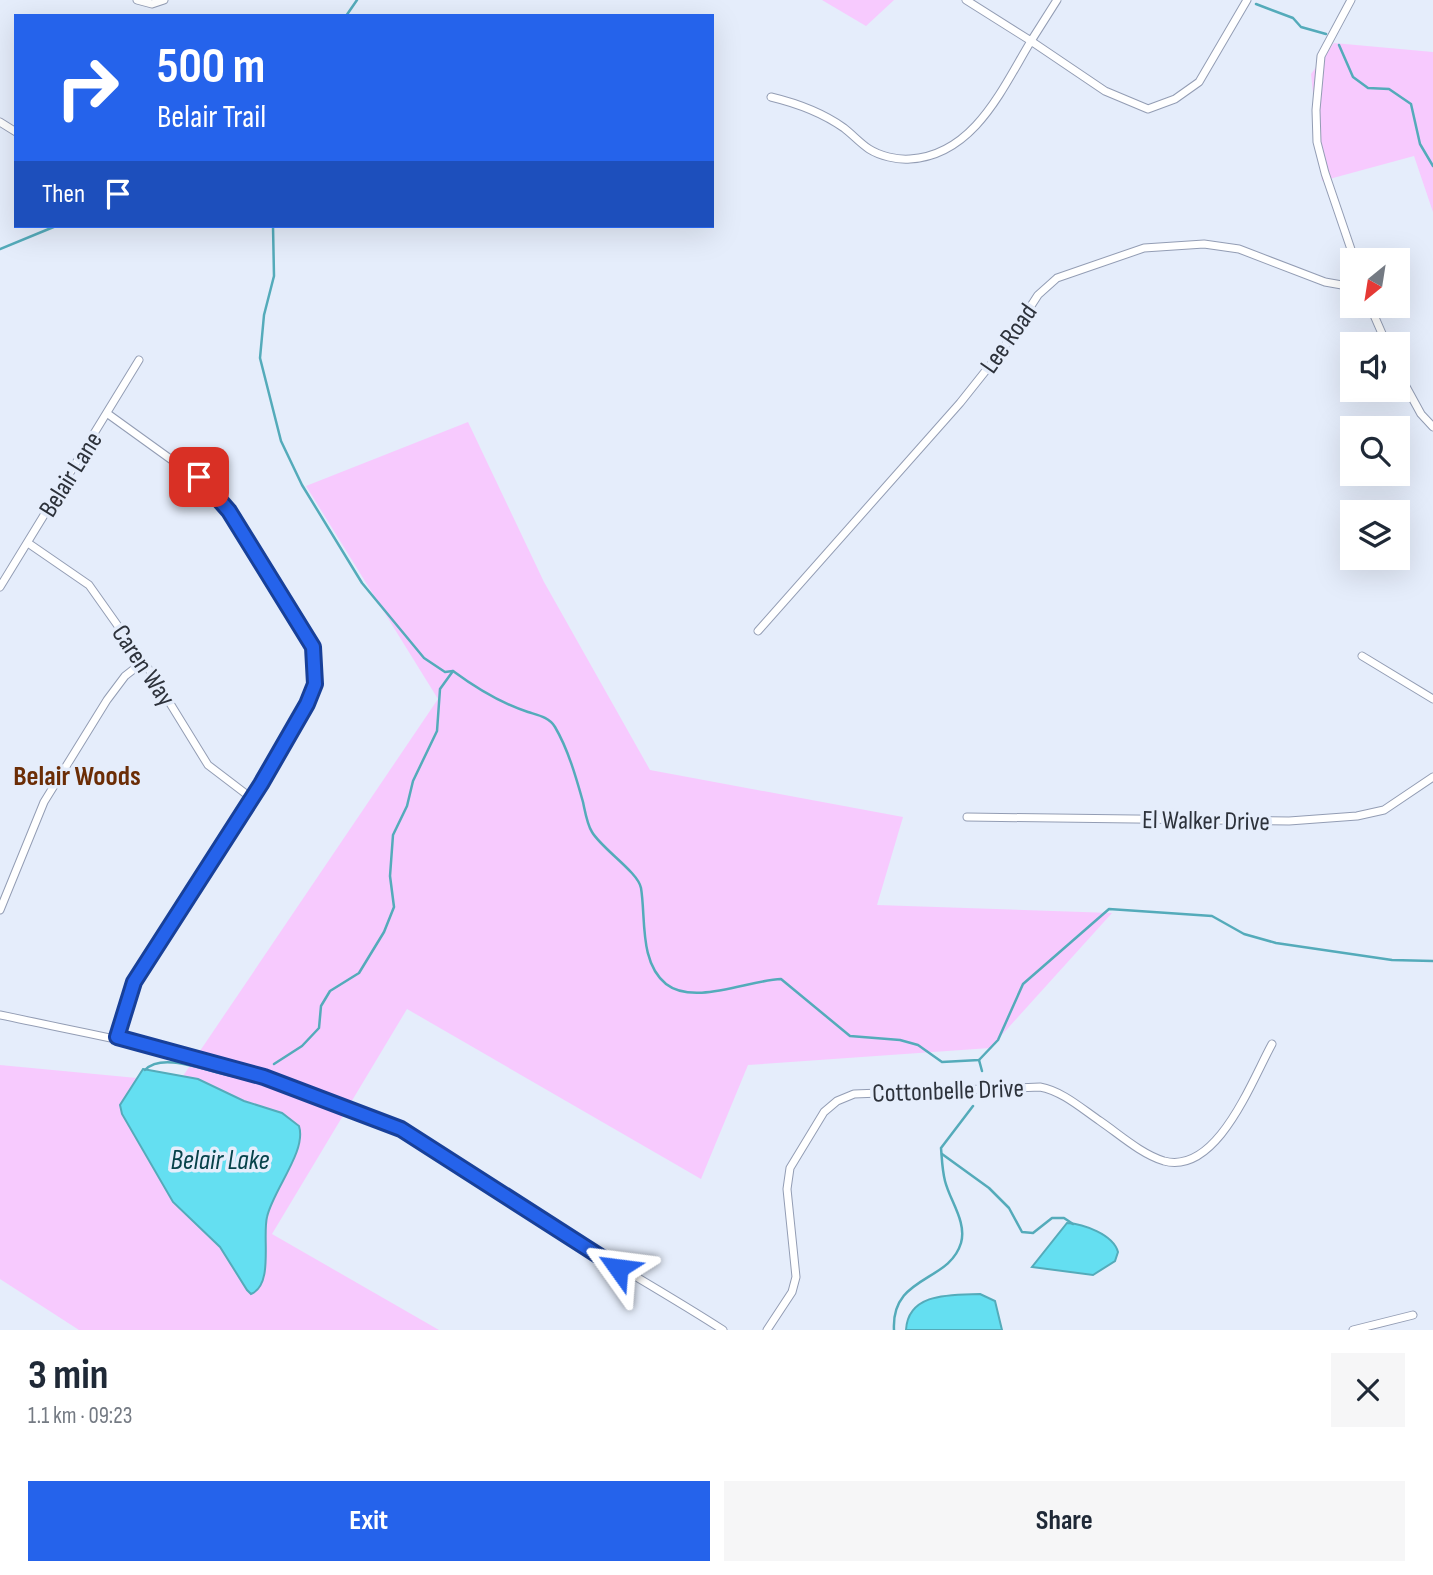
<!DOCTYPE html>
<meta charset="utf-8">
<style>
body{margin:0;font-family:"Sofia Sans Condensed",sans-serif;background:#f6f6f7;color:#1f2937;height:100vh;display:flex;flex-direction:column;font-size:26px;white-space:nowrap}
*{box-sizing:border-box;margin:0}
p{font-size:23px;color:#747a83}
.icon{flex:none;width:38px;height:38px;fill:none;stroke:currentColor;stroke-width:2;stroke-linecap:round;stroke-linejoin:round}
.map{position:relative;height:1330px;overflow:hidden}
.panel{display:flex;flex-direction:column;background:#fff;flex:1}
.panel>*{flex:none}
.hud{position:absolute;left:14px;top:14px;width:700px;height:214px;border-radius:0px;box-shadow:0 7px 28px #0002;background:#2563eb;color:#fff;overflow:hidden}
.needle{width:46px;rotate:210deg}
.controls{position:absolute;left:1340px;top:248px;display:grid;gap:14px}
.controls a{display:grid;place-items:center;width:70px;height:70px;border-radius:0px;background:#fff;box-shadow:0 7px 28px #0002;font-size:35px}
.pin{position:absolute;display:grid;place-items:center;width:60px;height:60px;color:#fff;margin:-30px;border-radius:14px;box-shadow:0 4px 10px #0006}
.me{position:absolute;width:77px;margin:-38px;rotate:301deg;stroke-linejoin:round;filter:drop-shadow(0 0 5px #0008)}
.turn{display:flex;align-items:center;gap:24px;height:147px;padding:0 28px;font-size:32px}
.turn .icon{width:91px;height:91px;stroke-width:2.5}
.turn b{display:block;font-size:49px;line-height:60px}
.then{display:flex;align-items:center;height:66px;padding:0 28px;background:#0003;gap:14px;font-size:26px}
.round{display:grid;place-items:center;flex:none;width:74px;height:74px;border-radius:0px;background:#f6f6f7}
.headline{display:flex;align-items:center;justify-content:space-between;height:119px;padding:0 28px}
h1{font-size:42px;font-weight:700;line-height:52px}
.cta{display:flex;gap:14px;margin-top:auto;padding:14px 28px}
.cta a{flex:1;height:80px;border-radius:0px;background:#2563eb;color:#fff;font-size:28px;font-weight:700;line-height:80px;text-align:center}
.cta a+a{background:#f6f6f7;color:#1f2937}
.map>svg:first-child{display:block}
</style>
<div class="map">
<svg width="1433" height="1330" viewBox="0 0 1433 1330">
<rect width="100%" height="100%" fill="#e5edfb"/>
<g fill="#f7cafe">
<polygon points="822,0 894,0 866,26"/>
<polygon points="1334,43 1433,52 1433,212 1414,156 1322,181 1311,74"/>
<polygon points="468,422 544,582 650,770 903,817 877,905 1112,913 990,1048 748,1065 701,1179 407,1009 272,1234 439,1330 79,1330 0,1279 0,1065 179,1082 438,699 306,486"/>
</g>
<g fill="#64dff1" stroke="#54abba" stroke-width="2">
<path d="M143 1069 198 1079 244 1101 282 1113 299 1126C307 1151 273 1190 267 1217 262 1237 274 1285 251 1294L247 1290 220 1247 173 1202 122 1114 120 1105Z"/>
<path d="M1067 1223C1083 1224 1113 1234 1118 1252L1115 1261 1093 1275 1032 1267Z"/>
<path d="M980 1294 995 1301 1002 1330H906C908 1292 952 1295 980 1294Z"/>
</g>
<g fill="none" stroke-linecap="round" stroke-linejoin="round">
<g stroke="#54abba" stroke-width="2.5">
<polyline points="1256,4 1293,18 1301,27 1326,34"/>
<polyline points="346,16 357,0"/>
<polyline points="1339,45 1353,77 1368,88 1389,89 1411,104 1420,144 1433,166"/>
<path d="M273 226 274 276 264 315 260 358 281 441 302 485 362 583 424 658 445 672 453 671C476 688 500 703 528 712 537 715 549 717 555 727 568 749 576 777 583 802 585 811 587 824 592 832 602 849 638 872 641 888 646 918 639 962 666 984 694 1006 749 980 781 979L850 1036 900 1040 918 1045 942 1062 979 1060 998 1040 1023 984 1109 909 1212 916 1244 934 1276 943 1392 960 1433 961"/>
<polyline points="0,249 56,226"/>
<polyline points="979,1060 982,1071"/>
<polyline points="274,1064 302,1046 319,1028 321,1006 330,991 359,973 384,932 394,907 390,876 393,835 407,806 413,781 437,731 440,689 453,671"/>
<path d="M145 1070C166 1048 222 1080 252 1078"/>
<polyline points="942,1154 989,1188 1009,1208 1022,1232 1033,1233 1052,1218 1064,1218 1073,1224"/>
<path d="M894 1330C891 1275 949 1283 961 1243 967 1222 950 1201 945 1181 942 1169 942 1159 941 1148L973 1106"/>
</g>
<g stroke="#939db4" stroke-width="9">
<g id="street">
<polyline points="137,0 152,4 164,0"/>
<polyline points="966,0 1031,41 1057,0"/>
<polyline points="1351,0 1321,56 1316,110 1317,142 1325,173 1355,261"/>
<path d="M771 97C796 103 823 113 844 128 853 135 860 143 869 149 880 156 897 160 910 159 974 155 1002 89 1031 41L1105 91 1148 109 1175 99 1199 82 1247 0"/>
<polyline points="0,122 16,132"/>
<polyline points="1370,306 1387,345"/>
<polyline points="1398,372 1421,414 1433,427"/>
<polyline points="108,414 212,489 313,647 317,670 307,704 261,784 134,982 117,1037"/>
<polyline points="28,543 89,585 152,674 208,765 250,797"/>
<polyline points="0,587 139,360"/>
<polyline points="758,631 960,403 1003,349 1038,295 1057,278 1144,248 1204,244 1239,249 1325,282 1353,287"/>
<polyline points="1362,656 1433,699"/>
<polyline points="967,817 1289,821 1357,816 1384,810 1433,777"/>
<polyline points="0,910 44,802 107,700 125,676 143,662"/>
<path d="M0 1015C131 1043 281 1067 400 1129 443 1151 483 1184 525 1210 590 1251 658 1288 723 1330"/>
<path d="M767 1330 792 1292 796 1277 787 1189 790 1168 824 1112 837 1101 854 1094 1040 1087C1062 1091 1081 1108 1100 1121 1119 1134 1141 1154 1164 1161 1217 1175 1251 1082 1272 1044"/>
<polyline points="1353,1330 1413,1315"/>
</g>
</g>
<use href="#street" stroke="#fff" stroke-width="7"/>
</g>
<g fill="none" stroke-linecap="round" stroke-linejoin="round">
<g stroke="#184099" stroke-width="18">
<polyline id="route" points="199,477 229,511 313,647 315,684 307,704 261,784 134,982 117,1037 264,1077 401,1129 618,1268"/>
</g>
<use href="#route" stroke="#2563eb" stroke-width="12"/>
</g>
<g text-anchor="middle" stroke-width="7" stroke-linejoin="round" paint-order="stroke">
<g font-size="26" fill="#2d323b" stroke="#e5edfb">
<text transform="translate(1008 338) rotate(-55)" y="9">Lee Road</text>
<text transform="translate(70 474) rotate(-58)" y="9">Belair Lane</text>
<text transform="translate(144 665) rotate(56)" y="9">Caren Way</text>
<text transform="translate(1206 820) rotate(1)" y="9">El Walker Drive</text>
<text transform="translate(948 1090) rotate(-2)" y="9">Cottonbelle Drive</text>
</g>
<g font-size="28" font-weight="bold" fill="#6b2d06" stroke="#e5edfb">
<text x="77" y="785">Belair Woods</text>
</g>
<g font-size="28" font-style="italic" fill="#07424a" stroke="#e5edfb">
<text x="220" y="1169">Belair Lake</text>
</g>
</g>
</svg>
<div class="controls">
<a><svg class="needle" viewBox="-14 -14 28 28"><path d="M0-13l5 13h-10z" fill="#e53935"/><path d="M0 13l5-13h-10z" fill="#747a83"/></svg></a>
<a><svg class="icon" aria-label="sound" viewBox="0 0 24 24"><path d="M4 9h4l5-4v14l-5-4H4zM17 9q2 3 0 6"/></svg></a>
<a><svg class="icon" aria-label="search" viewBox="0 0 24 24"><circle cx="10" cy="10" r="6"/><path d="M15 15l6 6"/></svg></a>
<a><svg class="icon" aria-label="layers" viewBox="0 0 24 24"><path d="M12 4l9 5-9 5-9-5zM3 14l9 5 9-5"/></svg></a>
</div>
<div class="pin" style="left:199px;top:477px;background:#d93025"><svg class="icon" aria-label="arrive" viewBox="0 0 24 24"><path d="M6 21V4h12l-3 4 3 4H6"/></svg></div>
<svg class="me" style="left:618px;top:1268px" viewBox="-20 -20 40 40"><path d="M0-17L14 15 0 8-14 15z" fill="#2563eb" stroke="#fff" stroke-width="4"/></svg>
<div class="hud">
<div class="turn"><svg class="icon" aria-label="right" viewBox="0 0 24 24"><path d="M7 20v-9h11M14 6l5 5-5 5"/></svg><div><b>500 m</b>Belair Trail</div></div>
<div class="then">Then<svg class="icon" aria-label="arrive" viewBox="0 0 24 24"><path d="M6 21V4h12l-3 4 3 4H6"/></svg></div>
</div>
</div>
<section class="panel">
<div class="headline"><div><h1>3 min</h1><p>1.1 km · 09:23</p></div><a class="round"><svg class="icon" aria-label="close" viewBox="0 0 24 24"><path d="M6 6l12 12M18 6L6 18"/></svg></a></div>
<div class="cta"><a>Exit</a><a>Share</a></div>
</section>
